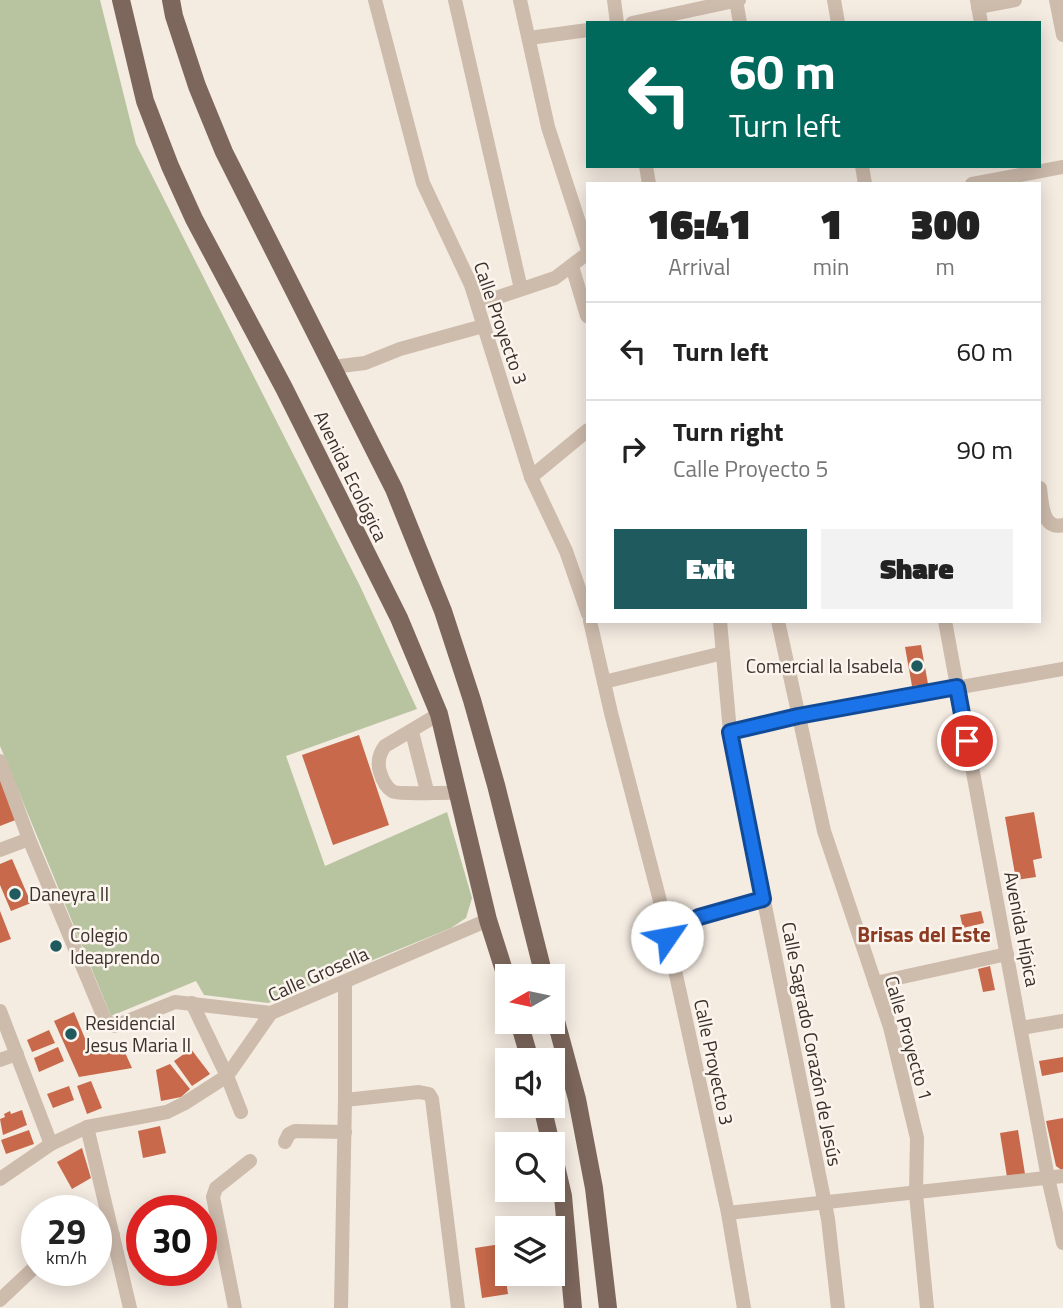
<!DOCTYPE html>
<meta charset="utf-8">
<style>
body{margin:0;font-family:"Titillium Web",sans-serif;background:#f2f2f2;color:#222;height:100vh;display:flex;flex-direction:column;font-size:26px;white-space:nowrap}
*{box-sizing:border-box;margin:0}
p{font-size:23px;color:#767676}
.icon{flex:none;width:38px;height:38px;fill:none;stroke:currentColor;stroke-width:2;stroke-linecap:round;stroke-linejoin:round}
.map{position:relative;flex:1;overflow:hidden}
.drawer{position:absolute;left:586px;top:182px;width:455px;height:441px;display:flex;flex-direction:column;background:#fff;border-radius:0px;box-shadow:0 4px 18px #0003}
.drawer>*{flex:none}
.banner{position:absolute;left:586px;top:21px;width:455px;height:147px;border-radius:0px;box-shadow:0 4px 18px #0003;background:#00695c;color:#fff;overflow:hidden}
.needle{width:46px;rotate:261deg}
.controls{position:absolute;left:495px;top:964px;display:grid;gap:14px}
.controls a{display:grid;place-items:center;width:70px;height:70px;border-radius:0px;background:#fff;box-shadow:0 4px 18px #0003;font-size:35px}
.speed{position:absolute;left:21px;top:1195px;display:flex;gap:14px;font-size:35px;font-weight:700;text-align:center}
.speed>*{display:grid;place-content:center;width:91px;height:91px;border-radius:50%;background:#fff;box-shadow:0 4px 18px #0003;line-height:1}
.speed small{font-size:18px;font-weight:400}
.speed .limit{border:10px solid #d22;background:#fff;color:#111}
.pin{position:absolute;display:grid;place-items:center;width:60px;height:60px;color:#fff;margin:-30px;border:4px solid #fff;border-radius:50%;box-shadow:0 2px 7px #0007}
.me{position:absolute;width:77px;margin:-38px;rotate:57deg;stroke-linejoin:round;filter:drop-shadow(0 0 5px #0008)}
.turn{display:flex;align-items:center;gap:24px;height:147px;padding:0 28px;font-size:32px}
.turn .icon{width:91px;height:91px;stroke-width:2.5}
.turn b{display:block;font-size:49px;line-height:60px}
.eta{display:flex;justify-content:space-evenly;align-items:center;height:119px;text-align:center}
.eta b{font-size:42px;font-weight:800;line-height:49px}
.button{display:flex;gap:14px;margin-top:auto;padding:14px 28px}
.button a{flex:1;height:80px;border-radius:0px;background:#1f5a5e;color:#fff;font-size:28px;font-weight:800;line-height:80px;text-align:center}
.button a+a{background:#f2f2f2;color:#222}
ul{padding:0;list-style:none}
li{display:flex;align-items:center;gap:21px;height:98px;padding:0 28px;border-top:2px solid #e0e0e0}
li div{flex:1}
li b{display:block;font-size:26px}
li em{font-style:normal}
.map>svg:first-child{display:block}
</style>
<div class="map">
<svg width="1063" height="1308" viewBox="0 0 1063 1308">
<rect width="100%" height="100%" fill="#f4ebe1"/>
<polygon fill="#b8c4a0" points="0,0 100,0 136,144 360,586 417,709 286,756 325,866 447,812 472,898 466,918 451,928 268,1003 204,995 196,981 111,1016 0,746"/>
<g fill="#c8694b">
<polygon points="921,645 928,684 912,686 905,647"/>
<polygon points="359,735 389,825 333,845 302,755"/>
<polygon points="0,775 18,819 0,826"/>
<polygon points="1034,812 1042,858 1033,860 1036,877 1016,880 1005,817"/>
<polygon points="12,859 31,903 11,911 0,885 0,864"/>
<polygon points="0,911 11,939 0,943"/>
<polygon points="981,911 984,923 963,928 960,915"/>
<polygon points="990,966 995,990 983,992 978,969"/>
<polygon points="74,1012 91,1053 123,1048 132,1068 79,1077 54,1021"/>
<polygon points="49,1030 55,1043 32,1052 27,1040"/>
<polygon points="58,1047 64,1061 39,1072 34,1058"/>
<polygon points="191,1049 210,1074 192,1086 174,1061"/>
<polygon points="1063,1057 1063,1072 1042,1076 1039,1061"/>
<polygon points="170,1064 190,1089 181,1097 161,1101 156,1070"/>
<polygon points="91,1081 102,1108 87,1114 77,1086"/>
<polygon points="69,1086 74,1100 53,1108 47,1094"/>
<polygon points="22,1110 27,1125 3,1135 0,1119 5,1117 4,1114 10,1111 11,1114"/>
<polygon points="1063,1118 1063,1171 1056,1166 1046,1121"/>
<polygon points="160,1126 166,1153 143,1158 138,1131"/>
<polygon points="29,1130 34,1144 6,1154 1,1140"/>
<polygon points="1018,1130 1025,1174 1007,1177 1000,1133"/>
<polygon points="82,1148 91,1178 72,1189 57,1162"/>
<polygon points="501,1244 508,1294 482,1298 475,1248"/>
</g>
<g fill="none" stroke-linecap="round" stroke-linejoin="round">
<g stroke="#cdbbac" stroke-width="14">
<polyline points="375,0 423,183 471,285 531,477 566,551 588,614"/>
<polyline points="455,0 521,289"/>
<polyline points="520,0 548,127 588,250"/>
<polyline points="614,0 617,23"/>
<polyline points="736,0 740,23"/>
<polyline points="834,0 838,23"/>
<polyline points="977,0 981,23"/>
<polyline points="1056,0 1063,35"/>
<polyline points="978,7 1015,0"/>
<polyline points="632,23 739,0"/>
<polyline points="529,38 588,30"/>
<polyline points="646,166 649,184"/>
<polyline points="862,166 865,184"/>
<polyline points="972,184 1063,167"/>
<polyline points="572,266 587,316"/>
<polyline points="478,304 555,278 588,253"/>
<polyline points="333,367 365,363 400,349 483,326"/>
<polyline points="531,477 588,430"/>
<path d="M1040 488C1042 503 1042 530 1063 525"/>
<polyline points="590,621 611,713 659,897 728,1213 744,1308"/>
<polyline points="720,621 730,732 828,1219 838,1308"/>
<polyline points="778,621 824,831 890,1027 917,1138 916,1194 927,1308"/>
<polyline points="945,621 1048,1178 1063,1243"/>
<polyline points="604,682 723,653"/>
<path d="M439 714 385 746C379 754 377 762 380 772 382 779 386 787 392 791 397 795 448 792 459 793"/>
<polyline points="412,732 427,791"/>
<polyline points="730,732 798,716 1063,669"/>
<polyline points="0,761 29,839 105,1020 115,1026 175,1002 271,1013"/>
<polyline points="0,850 29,839"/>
<polyline points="667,937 699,917 763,899"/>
<polyline points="875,983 1007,954"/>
<polyline points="192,1003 227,1076 241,1112"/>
<polyline points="0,1011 51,1144"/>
<polyline points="1021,1028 1063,1021"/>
<polyline points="0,1060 17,1054"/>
<polyline points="345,1100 419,1092 429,1094 432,1099 458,1308"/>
<polyline points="87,1127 130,1308"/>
<polyline points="285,1142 289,1134 295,1131 345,1132"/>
<polyline points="0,1179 51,1144 87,1127 167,1112 185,1103 227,1076 271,1013 488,920"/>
<polyline points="728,1213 1063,1176"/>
<polyline points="96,1239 113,1235"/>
<polyline points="0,1300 37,1265"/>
<polyline points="235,1308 213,1197 216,1188 250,1161"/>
<polyline points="341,1308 345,1100 345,983"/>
</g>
<g stroke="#7d675c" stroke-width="18">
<polyline points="121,0 145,101 170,166 194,219 284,388 399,618 439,714 488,920 508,983"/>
<polyline points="171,0 174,16 197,86 224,152 394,489 443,611 472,700 496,785 544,976"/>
<polyline points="553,1010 577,1099 594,1188 608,1308"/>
<polyline points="519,1022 530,1060"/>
<polyline points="542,1106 551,1144"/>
<polyline points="553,1153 563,1196 573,1308"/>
</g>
</g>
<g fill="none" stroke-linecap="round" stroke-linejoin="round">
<g stroke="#114b97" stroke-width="18">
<polyline id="route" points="667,937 699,917 763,899 730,732 798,716 957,687 967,741"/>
</g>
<use href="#route" stroke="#1a73e8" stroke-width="12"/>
</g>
<g fill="#1f5a5e" stroke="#fbf5ee" stroke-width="2.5">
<circle cx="917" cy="666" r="7"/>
<circle cx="15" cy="894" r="7"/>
<circle cx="56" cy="946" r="7"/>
<circle cx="71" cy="1034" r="7"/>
</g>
<g text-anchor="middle" stroke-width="5" stroke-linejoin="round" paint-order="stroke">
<g font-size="19" fill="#3b302b" stroke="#fbf5ee">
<text transform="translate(501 323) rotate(71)" y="7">Calle Proyecto 3</text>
<text transform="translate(351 476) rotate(64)" y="7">Avenida Ecológica</text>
<text transform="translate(1022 929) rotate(79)" y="7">Avenida Hípica</text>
<text transform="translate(318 974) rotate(-24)" y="7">Calle Grosella</text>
<text transform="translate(909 1038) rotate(74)" y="7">Calle Proyecto 1</text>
<text transform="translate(812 1044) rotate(79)" y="7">Calle Sagrado Corazón de Jesús</text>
<text transform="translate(714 1062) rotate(78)" y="7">Calle Proyecto 3</text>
</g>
<g font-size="19" fill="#3b302b" stroke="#fbf5ee" text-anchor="start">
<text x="903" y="673" text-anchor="end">Comercial la Isabela</text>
<text x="29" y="901">Daneyra II</text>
<text x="70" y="942">Colegio<tspan x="70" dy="22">Ideaprendo</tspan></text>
<text x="85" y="1030">Residencial<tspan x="85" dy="22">Jesus Maria II</tspan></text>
</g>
<g font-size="21" font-weight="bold" fill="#8c3b22" stroke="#fbf5ee">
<text x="924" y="942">Brisas del Este</text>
</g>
</g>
</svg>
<div class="controls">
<a><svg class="needle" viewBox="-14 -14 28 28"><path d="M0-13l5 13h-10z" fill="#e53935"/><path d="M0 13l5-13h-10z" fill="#767676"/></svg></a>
<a><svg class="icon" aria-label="sound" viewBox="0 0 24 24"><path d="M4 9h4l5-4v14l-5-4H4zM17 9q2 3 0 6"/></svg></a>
<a><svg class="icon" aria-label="search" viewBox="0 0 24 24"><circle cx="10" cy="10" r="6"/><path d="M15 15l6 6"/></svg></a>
<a><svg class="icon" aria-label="layers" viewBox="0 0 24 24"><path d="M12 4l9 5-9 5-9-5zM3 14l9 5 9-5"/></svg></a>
</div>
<div class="speed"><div>29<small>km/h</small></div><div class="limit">30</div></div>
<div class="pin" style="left:967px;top:741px;background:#d93025"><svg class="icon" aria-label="arrive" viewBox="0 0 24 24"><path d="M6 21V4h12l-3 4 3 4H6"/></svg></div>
<svg class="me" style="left:667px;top:937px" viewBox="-20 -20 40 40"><circle r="19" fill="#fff"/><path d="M0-13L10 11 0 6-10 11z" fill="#1a73e8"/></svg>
<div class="banner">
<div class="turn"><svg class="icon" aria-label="left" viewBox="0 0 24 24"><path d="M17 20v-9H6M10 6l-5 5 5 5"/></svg><div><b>60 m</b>Turn left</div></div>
</div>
<section class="drawer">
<div class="eta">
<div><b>16:41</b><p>Arrival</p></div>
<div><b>1</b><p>min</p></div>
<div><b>300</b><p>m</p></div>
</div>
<ul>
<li><svg class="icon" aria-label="left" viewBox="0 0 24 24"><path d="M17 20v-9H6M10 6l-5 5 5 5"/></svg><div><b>Turn left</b></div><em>60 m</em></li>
<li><svg class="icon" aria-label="right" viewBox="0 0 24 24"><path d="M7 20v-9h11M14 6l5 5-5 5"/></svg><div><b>Turn right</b><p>Calle Proyecto 5</p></div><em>90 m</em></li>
</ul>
<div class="button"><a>Exit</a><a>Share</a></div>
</section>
</div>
